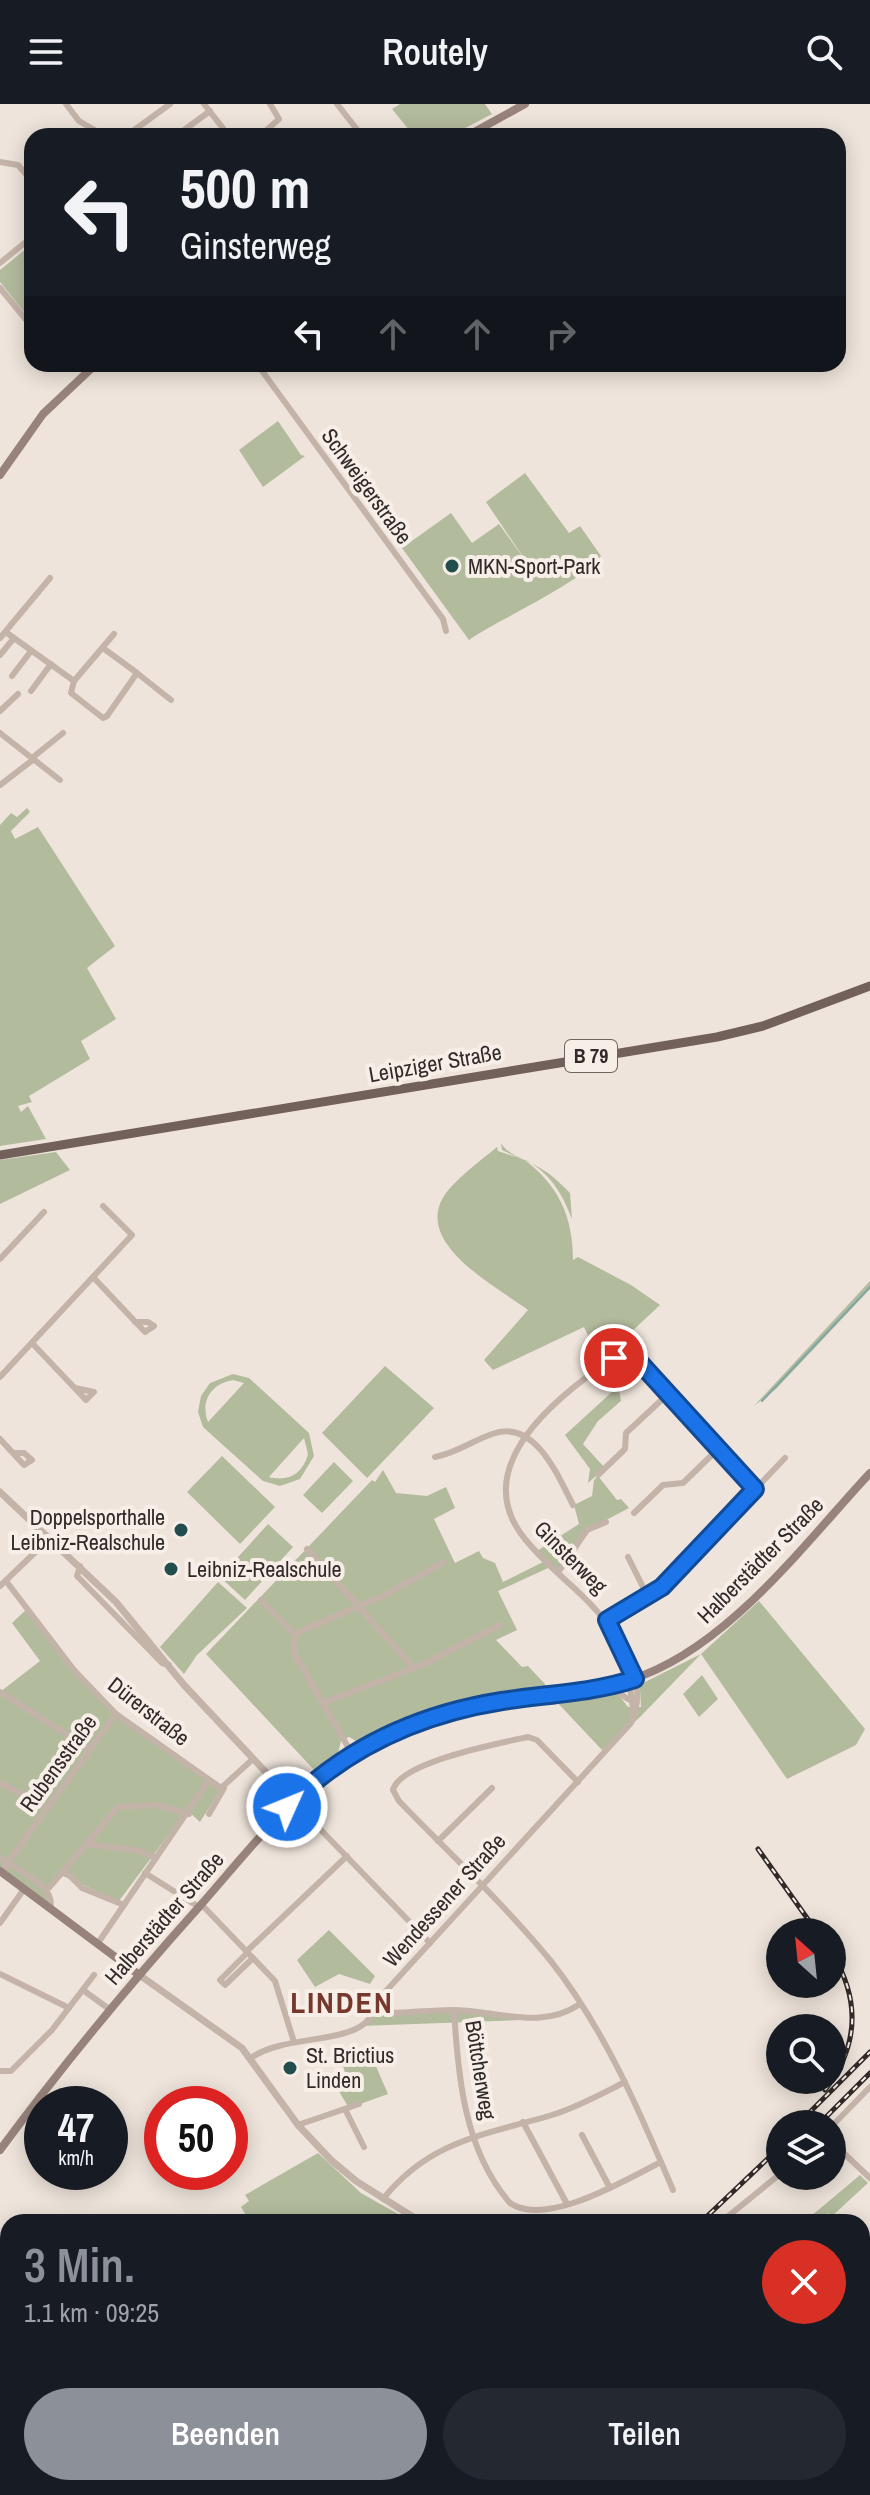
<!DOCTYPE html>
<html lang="de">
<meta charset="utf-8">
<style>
body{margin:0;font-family:"Archivo Narrow",sans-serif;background:#242831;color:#f1f3f6;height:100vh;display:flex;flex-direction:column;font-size:30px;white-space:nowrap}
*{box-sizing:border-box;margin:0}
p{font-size:26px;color:#9ea1a6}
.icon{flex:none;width:44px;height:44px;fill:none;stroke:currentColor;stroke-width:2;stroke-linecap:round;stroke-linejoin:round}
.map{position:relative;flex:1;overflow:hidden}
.panel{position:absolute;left:0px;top:2110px;width:870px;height:282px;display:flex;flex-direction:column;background:#171b24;border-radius:24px 24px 0 0;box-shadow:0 4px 20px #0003}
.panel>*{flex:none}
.hud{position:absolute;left:24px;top:24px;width:822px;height:244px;border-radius:24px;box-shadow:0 4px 20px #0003;background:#171b24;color:#f1f3f6;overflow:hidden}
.needle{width:52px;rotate:333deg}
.tools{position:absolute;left:766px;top:1814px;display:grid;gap:16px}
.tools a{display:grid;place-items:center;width:80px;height:80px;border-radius:50%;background:#171b24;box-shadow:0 4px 20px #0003;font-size:40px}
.speed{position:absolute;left:24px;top:1982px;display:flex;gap:16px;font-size:40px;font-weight:700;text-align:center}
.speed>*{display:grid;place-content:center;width:104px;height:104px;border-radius:50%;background:#171b24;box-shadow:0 4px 20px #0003;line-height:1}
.speed small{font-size:20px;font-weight:400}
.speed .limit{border:12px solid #d22;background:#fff;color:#111}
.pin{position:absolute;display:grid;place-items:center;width:68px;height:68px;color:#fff;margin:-34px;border:4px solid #fff;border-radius:50%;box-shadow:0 2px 8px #0007}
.me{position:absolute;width:88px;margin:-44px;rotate:46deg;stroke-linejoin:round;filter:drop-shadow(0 0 6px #0008)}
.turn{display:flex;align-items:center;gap:28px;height:168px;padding:0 24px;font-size:36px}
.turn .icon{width:104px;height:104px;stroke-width:2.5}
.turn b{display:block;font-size:56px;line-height:68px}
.lanes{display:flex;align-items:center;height:76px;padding:0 24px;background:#0003;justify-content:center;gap:40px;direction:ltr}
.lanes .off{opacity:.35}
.round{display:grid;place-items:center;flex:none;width:84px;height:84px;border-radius:42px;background:#242831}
.summary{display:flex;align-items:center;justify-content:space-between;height:136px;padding:0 24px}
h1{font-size:48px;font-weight:600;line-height:60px;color:#8c9099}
.primary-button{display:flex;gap:16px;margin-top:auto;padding:16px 24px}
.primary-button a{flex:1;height:92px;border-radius:48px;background:#8c9099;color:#fff;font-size:32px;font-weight:600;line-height:92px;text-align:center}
.primary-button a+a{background:#242831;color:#f1f3f6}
header{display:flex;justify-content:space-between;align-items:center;height:104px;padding:0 24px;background:#171b24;font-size:36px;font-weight:600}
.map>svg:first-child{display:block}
</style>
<header><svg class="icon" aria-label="menu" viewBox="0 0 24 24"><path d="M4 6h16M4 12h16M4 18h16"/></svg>Routely<svg class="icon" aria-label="search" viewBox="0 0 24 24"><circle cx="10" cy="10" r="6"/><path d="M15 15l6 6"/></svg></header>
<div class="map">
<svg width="870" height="2391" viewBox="0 0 870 2391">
<rect width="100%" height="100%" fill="#eee4db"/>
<g fill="#b3bb9d" fill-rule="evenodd">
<polygon points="400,0 485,0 492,10 450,32 414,32 392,5"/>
<polygon points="32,140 32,218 0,178 0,166"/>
<polygon points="278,317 301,351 305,352 263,383 239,346"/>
<path d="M525 369 569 429 580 422 601 452C579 480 503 513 469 536L402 444 451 409 472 439 499 420 528 460 486 398Z"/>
<polygon points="27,704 30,708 11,727 15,735 38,723 115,842 87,864 116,915 81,937 90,955 29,992 32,998 18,1002 21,1008 28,1002 46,1035 0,1042 0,721 11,709 17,713"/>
<path d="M501 1039C508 1052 532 1058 545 1067 554 1073 562 1081 570 1089L572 1115C562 1089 549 1067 523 1055 558 1080 573 1112 573 1156L578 1153 631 1181 660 1201 613 1245 614 1254 636 1260 635 1266 615 1263 621 1297 598 1317 583 1340 605 1364 588 1379 590 1365 565 1331 614 1286 584 1223 493 1266 484 1256 528 1206C493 1180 405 1135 450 1084 464 1069 481 1056 497 1043L498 1047 519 1054 502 1046Z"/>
<polygon points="56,1048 70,1066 0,1100 0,1056"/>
<polygon points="870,1177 870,1185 776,1285 754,1302"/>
<polygon points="385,1262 434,1304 367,1374 322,1329"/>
<path d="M233 1270 249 1274 309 1329 314 1352 300 1375 280 1382 263 1377 203 1323 198 1308 201 1292 210 1279ZM233 1276 244 1279 208 1318C200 1297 211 1280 233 1276ZM304 1334 308 1350C303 1370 288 1378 269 1373Z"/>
<polygon points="222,1352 275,1403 240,1440 187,1388"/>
<polygon points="334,1358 353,1377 322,1409 303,1391"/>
<polygon points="383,1366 396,1389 427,1392 446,1383 455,1404 434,1415 455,1459 479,1447 483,1454 495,1459 503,1478 543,1458 548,1464 498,1487 517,1526 496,1536 522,1563 528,1562 545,1580 545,1585 449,1601 356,1637 349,1633 341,1637 338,1649 316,1668 206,1550 372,1376 375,1378"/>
<polygon points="598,1372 617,1396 621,1395 629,1404 593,1423 559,1467 537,1447 579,1420 574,1401 592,1392 594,1376"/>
<polygon points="268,1420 293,1443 245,1496 220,1473"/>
<polygon points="218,1478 247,1504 197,1551 184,1570 160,1543"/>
<polygon points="759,1497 865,1625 856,1641 787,1675 701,1550 639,1614 602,1646 553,1594 595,1589 618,1590 628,1603 641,1603 640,1584 645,1578 701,1550"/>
<polygon points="29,1503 80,1571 120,1610 222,1683 200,1718 187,1706 119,1797 63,1772 47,1786 50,1804 0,1767 0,1588 40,1557 12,1519"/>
<polygon points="702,1571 718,1595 699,1613 683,1590"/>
<polygon points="329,1826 375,1872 370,1880 339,1870 315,1883 297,1856"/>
<polygon points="454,1906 521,1916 361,1922 373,1909"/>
<polygon points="372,1953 388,1990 349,2004 335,1981 347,1977 343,1961"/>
<polygon points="318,2049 361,2089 412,2118 375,2118 370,2111 361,2118 315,2118 311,2110 293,2118 250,2118 241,2103 249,2097 245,2091"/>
<polygon points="860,2071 868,2079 832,2112 828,2109 821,2118 804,2118"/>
<polygon points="0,2155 8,2159 8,2241 0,2240"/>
<polygon points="0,2252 8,2254 8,2384 304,2384 305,2391 0,2391"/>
<polygon points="471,2384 588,2384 576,2391 476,2391"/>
</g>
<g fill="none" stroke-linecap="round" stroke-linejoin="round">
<polyline stroke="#7ea7a6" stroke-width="2" points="762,1297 870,1183"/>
<g stroke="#c4b3a9" stroke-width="6">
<polyline points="66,0 79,17 105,32"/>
<polyline points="204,0 229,32"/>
<polyline points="337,0 359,28 353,32"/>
<polyline points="126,32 170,0"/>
<polyline points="176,32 210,7"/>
<polyline points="260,32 279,15 270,0"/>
<polyline points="0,58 18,61 32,77"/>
<polyline points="0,159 32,133"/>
<polyline points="0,184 32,223"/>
<polyline points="257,260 443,515 446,527"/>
<polyline points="7,529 74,577 114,530"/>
<polyline points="0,534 50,474"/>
<polyline points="0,551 14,534"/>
<polyline points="137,569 171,596"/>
<polyline points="12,572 31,547"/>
<polyline points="74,577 71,589 103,614 107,612 137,569 103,544"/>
<polyline points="31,587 51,560"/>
<polyline points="0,607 18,590"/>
<polyline points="0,629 60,676"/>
<polyline points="32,654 63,629"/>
<polyline points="0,681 34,655"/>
<polyline points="0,1155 44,1108"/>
<polyline points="93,1173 145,1228 154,1222 148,1218 135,1218"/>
<path d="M32 1239C50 1258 68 1277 86 1296L94 1288 75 1284"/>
<polyline points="614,1254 630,1255 641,1260 755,1385"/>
<path d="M599 1264C546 1302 470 1368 525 1435 564 1483 599 1492 626 1555"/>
<polyline points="0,1273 132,1131 103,1102"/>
<polyline points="0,1335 24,1361 32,1356 24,1349 14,1349"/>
<path d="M435 1353C456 1349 472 1337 492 1330 535 1314 558 1372 573 1401"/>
<polyline points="598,1371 625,1345 626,1329 668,1290"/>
<polyline points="634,1409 663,1381 683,1379 718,1345"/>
<polyline points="307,1445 414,1564"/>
<polyline points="628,1453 648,1493"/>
<polyline points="80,1462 77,1472 162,1559 169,1561"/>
<polyline points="559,1467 587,1426 606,1418"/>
<polyline points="6,1477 74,1566 116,1610 221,1684 253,1655"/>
<polyline points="0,1482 49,1435"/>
<polyline points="261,1496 294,1530 294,1549 352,1650"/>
<polyline points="607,1516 662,1483 785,1354"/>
<polyline points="294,1530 385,1491 444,1458"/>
<polyline points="608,1582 628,1595"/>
<polyline points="0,1588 90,1645"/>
<polyline points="323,1599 424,1560 500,1521"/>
<path d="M578 1678 537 1636 528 1633C500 1639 400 1658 393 1686L399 1697C449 1749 504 1800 550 1856 604 1924 639 2006 673 2086"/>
<polyline points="0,1679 48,1704"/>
<polyline points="293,1697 430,1839"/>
<polyline points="209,1710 224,1684"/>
<polyline points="438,1737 492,1684"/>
<polyline points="88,1740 139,1747 156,1754"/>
<path d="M0 1754C15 1765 57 1782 50 1804"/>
<polyline points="65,1767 82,1784 124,1801"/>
<polyline points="1,1768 116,1610"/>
<polyline points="145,1769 199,1803"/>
<polyline points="47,1786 118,1703 157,1701 189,1710"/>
<polyline points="201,1800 275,1877 294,1938"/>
<polyline points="0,1819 24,1785"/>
<polyline points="98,1839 209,1676"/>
<polyline points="248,1846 347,1752"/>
<polyline points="248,1848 220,1876 225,1881 253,1854"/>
<polyline points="0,1870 69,1904"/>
<polyline points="83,1886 109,1905"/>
<path d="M454 1906C458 1972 464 2046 510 2099 546 2124 627 2075 661 2058"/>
<path d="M373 1909C400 1910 427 1906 453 1906 496 1906 541 1927 580 1900"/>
<path d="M251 1954C281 1932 343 1939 365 1919 375 1910 379 1897 386 1887L631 1619C640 1599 640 1574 626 1555L634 1612"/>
<polyline points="0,1967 11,1967 52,1926 94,1871"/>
<polyline points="345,2005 364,2043"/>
<polyline points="523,2018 567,2100"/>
<polyline points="298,2021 359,2000"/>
<polyline points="832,2022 870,1983"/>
<polyline points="582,2031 610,2084"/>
<polyline points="832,2038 870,2074"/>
<path d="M383 2095C430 2036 485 2031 552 2011 578 2003 601 1990 625 1978"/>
<polyline points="721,2118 780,2070"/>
<polyline points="862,2141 870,2135"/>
<polyline points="862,2227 870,2222"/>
<polyline points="862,2272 870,2274"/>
<polyline points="862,2378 867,2378 870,2349"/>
<polyline points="398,2384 400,2391"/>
<polyline points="446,2384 449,2391"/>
<polyline points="773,2384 773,2391"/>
<polyline points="622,2391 634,2384"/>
<polyline points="716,2391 717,2384"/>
<polyline points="833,2391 834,2384"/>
</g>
<g stroke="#c4b3a9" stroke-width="7">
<polyline points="0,1388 116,1498 184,1581 293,1697"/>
<polyline points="138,1870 242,1944 298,2021 331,2056 356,2077 421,2118"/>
<polyline points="862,2333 870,2328"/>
<polyline points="862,2344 870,2349"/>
</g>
<g stroke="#97837b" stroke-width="8">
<polyline points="467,32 525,0"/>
<polyline points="0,371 43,310 96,260"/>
<polyline points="0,1767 138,1870"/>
<path d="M0 2046C62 1962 129 1881 199 1803 251 1744 298 1680 367 1641 455 1591 540 1604 630 1576 726 1546 803 1441 870 1369"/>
</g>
<polyline stroke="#72615b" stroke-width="9" points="0,1051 717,933 763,922 870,882"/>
<g stroke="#322a28" stroke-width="5">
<g id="rail">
<polyline points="758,1745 817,1828"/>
<path d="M825 1986C859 1942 861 1897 832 1849"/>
<polyline points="808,2010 870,1948"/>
<polyline points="819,2020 870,1969"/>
<polyline points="701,2118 780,2043"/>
<polyline points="0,2317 8,2317"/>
</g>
</g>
<use href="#rail" stroke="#f6eee7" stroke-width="2" stroke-dasharray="6" stroke-linecap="butt"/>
</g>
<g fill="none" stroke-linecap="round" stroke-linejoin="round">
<g stroke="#114b97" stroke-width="20">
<path id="route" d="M287 1703C346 1643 420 1610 502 1597 546 1590 592 1589 635 1575L607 1516 662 1483 755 1385 641 1260 630 1255 614 1254"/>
</g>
<use href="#route" stroke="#1a73e8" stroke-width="14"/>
</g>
<g fill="#234e4e" stroke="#f6eee7" stroke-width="3">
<circle cx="452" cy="462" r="8"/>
<circle cx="181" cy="1426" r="8"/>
<circle cx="171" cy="1465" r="8"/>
<circle cx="290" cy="1964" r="8"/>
</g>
<g text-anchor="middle" stroke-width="8" stroke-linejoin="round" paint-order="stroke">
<rect fill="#f6eee7" stroke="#6d6561" stroke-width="2" x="565" y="936" width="52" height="32" rx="6"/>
<g font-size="20" font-weight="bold" fill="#322a28">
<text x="591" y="959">B 79</text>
</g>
<g font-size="22" fill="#322a28" stroke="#f6eee7">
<text transform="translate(367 382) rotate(54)" y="8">Schweigerstraße</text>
<text transform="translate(435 959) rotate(-10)" y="8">Leipziger Straße</text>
<text transform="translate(571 1453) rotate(45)" y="8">Ginsterweg</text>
<text transform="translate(760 1456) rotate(-45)" y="8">Halberstädter Straße</text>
<text transform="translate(149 1607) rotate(38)" y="8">Dürerstraße</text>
<text transform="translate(58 1659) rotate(-54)" y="8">Rubensstraße</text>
<text transform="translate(444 1796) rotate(-48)" y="8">Wendessener Straße</text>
<text transform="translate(164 1814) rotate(-49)" y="8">Halberstädter Straße</text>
<text transform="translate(481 1966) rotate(81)" y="8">Böttcherweg</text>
</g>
<g font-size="22" fill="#322a28" stroke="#f6eee7" text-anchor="start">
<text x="468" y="470">MKN-Sport-Park</text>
<text x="165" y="1421" text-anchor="end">Doppelsporthalle<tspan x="165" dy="25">Leibniz-Realschule</tspan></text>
<text x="187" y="1473">Leibniz-Realschule</text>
<text x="306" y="1959">St. Brictius<tspan x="306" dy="25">Linden</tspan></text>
</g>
<g font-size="30" font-weight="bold" letter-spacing="2" fill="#76382c" stroke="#f6eee7">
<text x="342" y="1909">LINDEN</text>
</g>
</g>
</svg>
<div class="tools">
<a><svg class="needle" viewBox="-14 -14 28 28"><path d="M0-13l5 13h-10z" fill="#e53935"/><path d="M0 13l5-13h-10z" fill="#9ea1a6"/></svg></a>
<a><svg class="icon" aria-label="search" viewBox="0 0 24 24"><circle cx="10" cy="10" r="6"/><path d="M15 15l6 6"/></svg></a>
<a><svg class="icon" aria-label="layers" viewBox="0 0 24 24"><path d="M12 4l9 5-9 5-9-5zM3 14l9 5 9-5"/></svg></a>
</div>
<div class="speed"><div>47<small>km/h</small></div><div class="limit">50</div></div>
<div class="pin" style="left:614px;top:1254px;background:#d93025"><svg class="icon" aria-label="arrive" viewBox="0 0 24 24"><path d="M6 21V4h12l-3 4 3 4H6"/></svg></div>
<svg class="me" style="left:287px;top:1703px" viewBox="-20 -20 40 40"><circle r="17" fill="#1a73e8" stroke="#fff" stroke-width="3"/><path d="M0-11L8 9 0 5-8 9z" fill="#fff"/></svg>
<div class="hud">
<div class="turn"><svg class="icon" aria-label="left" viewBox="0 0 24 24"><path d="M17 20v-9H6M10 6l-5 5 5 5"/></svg><div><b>500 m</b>Ginsterweg</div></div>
<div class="lanes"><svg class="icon" aria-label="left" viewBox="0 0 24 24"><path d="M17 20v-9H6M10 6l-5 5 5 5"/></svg><svg class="icon off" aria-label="ahead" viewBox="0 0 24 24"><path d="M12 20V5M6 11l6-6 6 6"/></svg><svg class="icon off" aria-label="ahead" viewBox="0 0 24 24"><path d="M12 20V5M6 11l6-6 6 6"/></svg><svg class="icon off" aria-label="right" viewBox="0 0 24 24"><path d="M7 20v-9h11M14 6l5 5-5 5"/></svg></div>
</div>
<section class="panel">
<div class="summary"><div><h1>3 Min.</h1><p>1.1 km · 09:25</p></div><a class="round" style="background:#d93025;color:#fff"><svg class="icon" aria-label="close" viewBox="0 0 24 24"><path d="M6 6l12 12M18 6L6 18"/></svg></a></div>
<div class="primary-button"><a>Beenden</a><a>Teilen</a></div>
</section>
</div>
